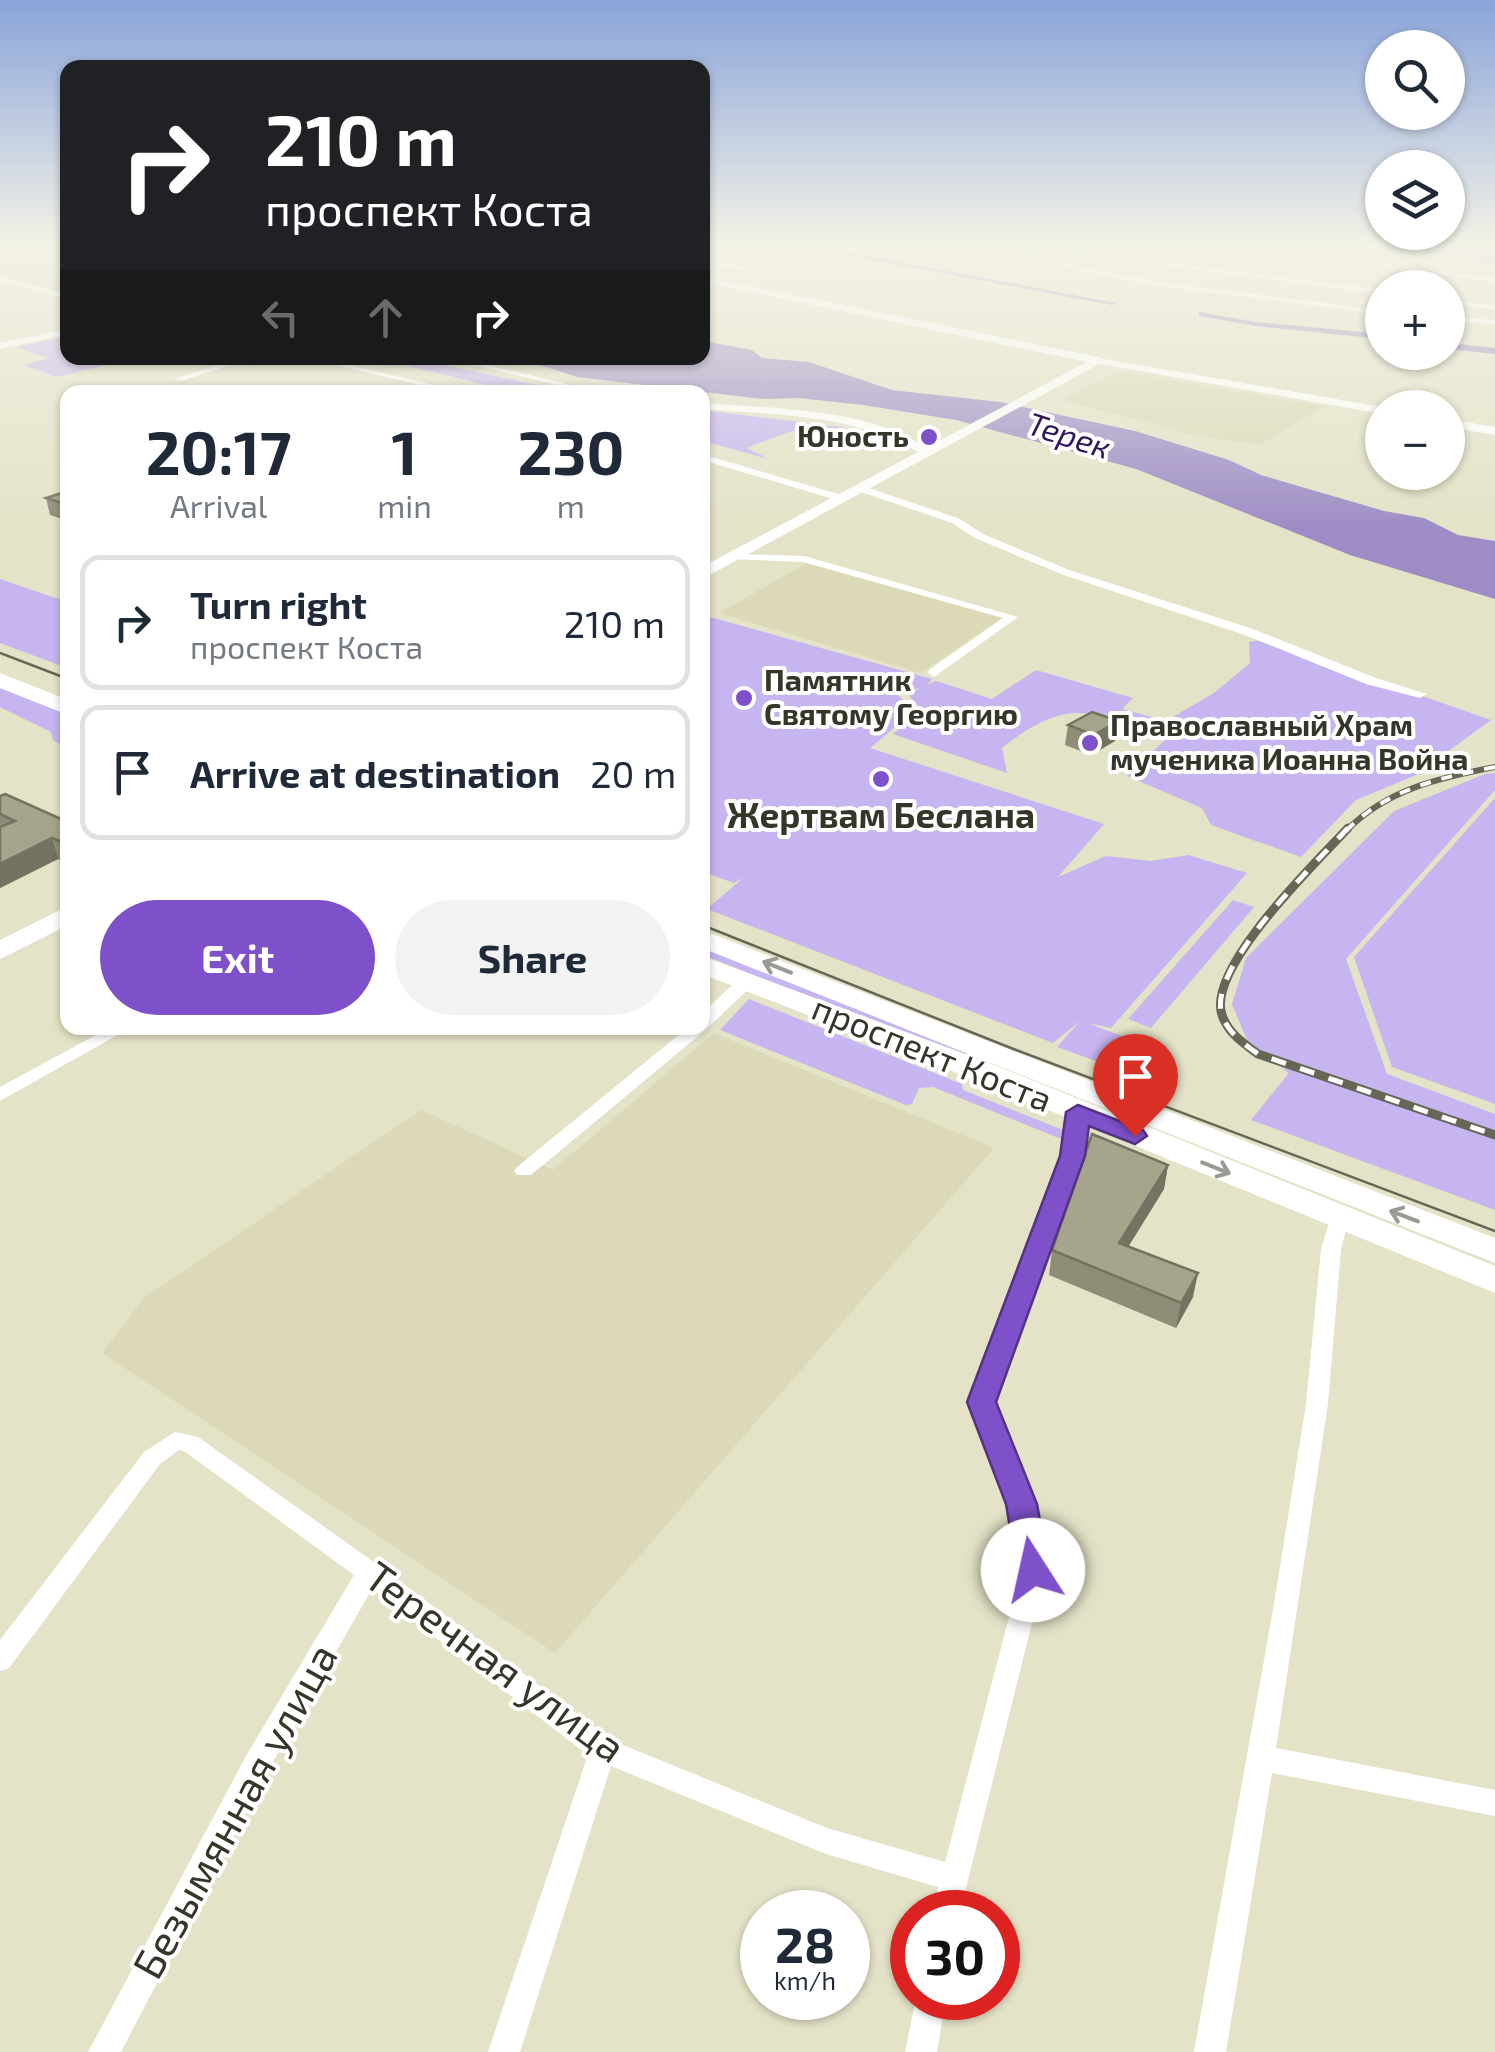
<!DOCTYPE html>
<meta charset="utf-8">
<style>
body{margin:0;font-family:"Exo 2",sans-serif;background:#f2f2f3;color:#1f2937;height:100vh;display:flex;flex-direction:column;font-size:38px;white-space:nowrap}
*{box-sizing:border-box;margin:0}
p{font-size:32px;color:#747a83}
.icon{flex:none;width:55px;height:55px;fill:none;stroke:currentColor;stroke-width:2;stroke-linecap:round;stroke-linejoin:round}
.map{position:relative;flex:1;overflow:hidden}
.panel{position:absolute;left:60px;top:385px;width:650px;height:650px;display:flex;flex-direction:column;background:#fff;border-radius:20px;box-shadow:0 2px 8px #0004}
.panel>*{flex:none}
.hud{position:absolute;left:60px;top:60px;width:650px;height:305px;border-radius:20px;box-shadow:0 2px 8px #0004;background:#202124;color:#fff;overflow:hidden}
.buttons{position:absolute;left:1365px;top:30px;display:grid;gap:20px}
.buttons a{display:grid;place-items:center;width:100px;height:100px;border-radius:50%;background:#fff;box-shadow:0 2px 8px #0004;font-size:50px}
.speed{position:absolute;left:740px;top:1890px;display:flex;gap:20px;font-size:50px;font-weight:700;text-align:center}
.speed>*{display:grid;place-content:center;width:130px;height:130px;border-radius:50%;background:#fff;box-shadow:0 2px 8px #0004;line-height:1}
.speed small{font-size:25px;font-weight:400}
.speed .limit{border:15px solid #d22;background:#fff;color:#111}
.pin{position:absolute;display:grid;place-items:center;width:85px;height:85px;color:#fff;margin:-102px -42px;border-radius:50% 50% 50% 0;rotate:-45deg;box-shadow:0 0 10px #0007}
.pin .icon{rotate:45deg}
.me{position:absolute;width:110px;margin:-55px;rotate:350deg;stroke-linejoin:round;filter:drop-shadow(0 0 8px #0008)}
.turn{display:flex;align-items:center;gap:35px;height:210px;padding:0 40px;font-size:45px}
.turn .icon{width:130px;height:130px;stroke-width:2.5}
.turn b{display:block;font-size:70px;line-height:85px}
.lanes{display:flex;align-items:center;height:95px;padding:0 40px;background:#0003;justify-content:center;gap:50px;direction:ltr}
.lanes .off{opacity:.35}
.eta{display:flex;justify-content:space-evenly;align-items:center;height:170px;text-align:center}
.eta b{font-size:60px;font-weight:700;line-height:70px}
.button{display:flex;gap:20px;margin-top:auto;padding:20px 40px}
.button a{flex:1;height:115px;border-radius:60px;background:#7e50c9;color:#fff;font-size:40px;font-weight:700;line-height:115px;text-align:center}
.button a+a{background:#f2f2f3;color:#1f2937}
ul{padding:0;list-style:none}
li{display:flex;align-items:center;gap:30px;height:135px;margin:0 20px 15px;padding:0 20px;border:5px solid #e0e1e3;border-radius:20px}
li div{flex:1}
li b{display:block;font-size:38px}
li em{font-style:normal}
.map>svg:first-child{display:block}
</style>
<div class="map">
<svg width="1495" height="2052" viewBox="0 0 1495 2052">
<rect width="100%" height="100%" fill="#e4e2c7"/>
<g fill="#dbd9b7">
<polygon points="0,254 52,267 40,274 67,282 67,296 0,277"/>
<polygon points="1117,371 1323,406 1323,407 1260,445 1194,435 1063,400"/>
<polygon points="807,563 1002,618 920,673 719,613"/>
<polygon points="714,1033 994,1148 555,1653 102,1353 144,1298 421,1110 553,1170"/>
</g>
<g fill="#c6b5f0">
<polygon points="1370,244 1495,244 1495,264"/>
<polygon points="67,336 68,358 136,358 56,377 24,365 49,358 17,347"/>
<polygon points="349,358 410,358 571,392 515,392 403,365 385,366"/>
<polygon points="702,410 841,427 904,442 904,446 887,446 803,427 746,448 769,459 703,441"/>
<polygon points="0,579 67,602 67,668 0,643"/>
<path d="M703 615 932 679 927 685 936 681 992 699 1036 670 1133 698 1122 709 1166 721 1214 693 1250 663 1249 642 1262 640 1491 720 1416 775 1356 800 1301 857 1211 825 1202 808 1127 776 1170 735C1093 713 1070 694 1002 748L1007 773 893 734 921 711 909 695 920 688 897 694 915 711 870 748 1104 824 1058 877 1106 856 1151 861 1188 855 1247 873 1111 1028 1087 1023 1130 1039 1107 1065 1057 1047 1080 1021 1053 1043 707 909 744 877 734 883 703 872Z"/>
<polygon points="0,687 67,714 67,749 53,740 51,732 0,707"/>
<polygon points="1495,773 1495,790 1346,959 1387,1074 1495,1114 1495,1210 1251,1120 1289,1073 1247,1040 1232,1004 1246,958 1394,811 1485,774"/>
<polygon points="1495,798 1495,1104 1392,1067 1354,957"/>
<polygon points="1233,900 1254,907 1151,1028 1128,1019"/>
<polygon points="702,946 975,1057 970,1060 703,955"/>
<polygon points="749,999 962,1084 963,1090 1068,1132 1066,1141 933,1087 919,1088 912,1104 906,1105 720,1030"/>
</g>
<polygon fill="#9d8cc6" points="703,341 752,350 762,358 809,362 892,390 1000,402 1135,431 1229,460 1261,475 1384,511 1424,518 1458,535 1495,541 1495,599 1350,555 1136,469 956,420 863,405 798,398 763,399 577,377 543,366 485,358 702,358"/>
<g fill="none" stroke-linecap="round" stroke-linejoin="round">
<g fill="#9d8cc6" fill-rule="evenodd">
<polygon points="787,244 803,244 1116,303 1112,305"/>
<polygon points="1199,312 1256,322 1382,334 1382,339 1256,326 1199,316"/>
<polygon points="1448,343 1495,348 1495,354 1448,349"/>
</g>
<g fill="#fff" fill-rule="evenodd">
<polygon points="0,244 68,259 68,263 0,248"/>
<polygon points="1003,244 1013,244 1073,265 1165,283 1382,310 1382,314 1165,287 1068,269"/>
<polygon points="1028,244 1382,290 1382,294 1031,248"/>
<polygon points="1219,244 1240,244 1379,262 1399,253 1354,244 1407,250 1487,244 1408,254 1387,264 1495,278 1495,282"/>
<polygon points="702,259 746,267 750,269 746,271 702,263"/>
<polygon points="0,277 68,294 68,299 0,281"/>
<polygon points="1448,299 1495,306 1495,310 1448,303"/>
<polygon points="1448,317 1495,320 1495,324 1448,321"/>
<polygon points="68,329 68,334 0,349 0,343"/>
<polygon points="240,358 252,358 181,381 174,379"/>
<polygon points="306,358 319,358 465,392 450,392"/>
<polygon points="444,358 457,358 602,392 587,392"/>
<path d="M702 403C773 409 877 407 934 454L925 456C859 414 778 415 702 409Z"/>
<polygon points="702,454 848,497 849,499 840,501 702,460"/>
<polygon points="858,487 866,487 960,519 983,534 1069,570 1253,629 1376,678 1427,694 1420,698 1366,684 1245,635 1061,574 975,538 952,523 858,491"/>
<polygon points="735,554 804,556 1018,617 934,677 928,673 929,670 1003,618 803,562 731,559 731,555"/>
<polygon points="746,977 752,978 754,982 752,986 703,1032 531,1175 517,1175 514,1171 517,1167 687,1028 702,1028 702,1013 740,978"/>
<polygon points="109,1028 130,1028 0,1101 0,1087"/>
<polygon points="1079,1107 1088,1113 1082,1155 992,1402 1033,1503 1045,1571 960,1912 932,1912 938,1887 826,1854 611,1766 520,2052 488,2052 588,1755 372,1589 266,1774 121,2052 88,2052 246,1756 354,1575 184,1451 179,1450 160,1464 9,1668 0,1671 0,1640 144,1452 175,1432 198,1437 378,1565 613,1741 827,1828 945,1862 1021,1571 1009,1503 970,1402 1062,1155 1070,1113"/>
<polygon points="1339,1211 1346,1213 1349,1218 1341,1249 1328,1404 1276,1748 1495,1790 1495,1816 1272,1773 1226,2052 1194,2052 1274,1604 1306,1404 1321,1249 1332,1213"/>
<polygon points="916,1998 946,1998 937,2052 905,2052"/>
</g>
<g fill="#fff" fill-rule="evenodd">
<polygon points="1099,358 1382,407 1382,414 1095,363"/>
<polygon points="1448,419 1495,427 1495,435 1448,427"/>
</g>
<polygon fill="#fff" fill-rule="evenodd" points="702,276 1099,357 1105,361 702,579 702,567 1087,362 702,282"/>
<g fill="#fff" fill-rule="evenodd">
<polygon points="0,673 68,700 68,715 0,688"/>
<polygon points="68,906 68,925 0,959 0,940"/>
<polygon points="702,930 1495,1238 1495,1263 702,948"/>
<polygon points="702,956 992,1064 1495,1266 1495,1293 970,1078 702,974"/>
</g>
<g stroke="#666656" stroke-width="2.5">
<polyline points="0,653 68,679"/>
<polyline points="702,925 1016,1050 1495,1231"/>
</g>
<g stroke="#666656" stroke-width="6">
<path id="rail-far1" d="M1346 831C1387 789 1439 778 1495 767"/>
</g>
<g stroke="#666656" stroke-width="9">
<path id="rail" d="M1348 828C1316 863 1206 968 1222 1015 1228 1033 1243 1043 1258 1054L1495 1135"/>
</g>
<use href="#rail-far1" stroke="#fff" stroke-width="4" stroke-dasharray="11" stroke-linecap="butt"/>
<use href="#rail" stroke="#fff" stroke-width="5" stroke-dasharray="15" stroke-linecap="butt"/>
</g>
<g fill="#8f8d78">
<polygon points="68,491 68,521 50,515 46,498"/>
<polygon points="1068,725 1115,741 1091,755 1065,745"/>
<polygon points="0,796 68,822 64,862 58,859 0,888"/>
<polygon points="1168,1165 1164,1189 1128,1247 1193,1297 1176,1328 1049,1275 1052,1250"/>
</g>
<g fill="#747361">
<polygon points="1118,721 1115,741 1091,755 1094,735"/>
<polygon points="68,837 68,861 64,862 59,841"/>
<polygon points="52,838 58,859 0,888 0,864"/>
<polygon points="1168,1165 1164,1189 1115,1268 1119,1243"/>
<polygon points="1198,1273 1193,1297 1176,1328 1181,1303"/>
</g>
<g fill="#a6a48b" stroke="#747361" stroke-width="2.5">
<polygon points="68,491 68,505 46,498"/>
<polygon points="1092,712 1118,721 1094,735 1068,725"/>
<polygon points="5,794 68,822 68,837 59,841 52,838 0,864 0,827 15,821 0,814 0,796"/>
<polygon points="1092,1134 1168,1165 1119,1243 1198,1273 1181,1303 1052,1250"/>
</g>
<defs><path id="oneway-shaft" d="M-6 0H5M1.5-3L5.5 0L1.5 3" fill="none" stroke-width="1.6" stroke-linecap="round" stroke-linejoin="round" transform="scale(2.5)"/></defs>
<g stroke="#9a9a94">
<use href="#oneway-shaft" transform="translate(777 967) rotate(-158)"/>
<use href="#oneway-shaft" transform="translate(1216 1168) rotate(22)"/>
<use href="#oneway-shaft" transform="translate(1404 1216) rotate(-159)"/>
</g>
<linearGradient id="sky" x2="0" y2="1"><stop stop-color="#8aa4da"/><stop offset="0.46" stop-color="#f3f2e6"/><stop offset="1" stop-color="#f3f2e6" stop-opacity="0"/></linearGradient>
<rect width="1495" height="531" fill="url(#sky)"/>
<polygon fill="#7e50c9" stroke="#523483" stroke-width="2.5" points="1078,1105 1143,1130 1147,1136 1135,1144 1089,1126 1085,1156 996,1402 1037,1504 1049,1570 1044,1580 1033,1584 1022,1580 1017,1570 1006,1504 967,1402 1060,1156 1066,1112"/>
<g fill="#7e50c9" stroke="#fff" stroke-width="4">
<circle cx="929" cy="437" r="10"/>
<circle cx="744" cy="698" r="10"/>
<circle cx="1090" cy="743" r="10"/>
<circle cx="881" cy="779" r="10"/>
</g>
<g text-anchor="middle" stroke-width="8" stroke-linejoin="round" paint-order="stroke">
<g font-size="30" font-weight="bold" fill="#35352a" stroke="#fff" text-anchor="start">
<text x="909" y="447" text-anchor="end">Юность</text>
<text x="764" y="691">Памятник<tspan x="764" dy="34">Святому Георгию</tspan></text>
<text x="1110" y="736">Православный Храм<tspan x="1110" dy="34">мученика Иоанна Война</tspan></text>
</g>
<g font-size="32" font-style="italic" fill="#32165b" stroke="#fff">
<text transform="translate(1069 436) rotate(18)" y="11">Терек</text>
</g>
<g font-size="35" font-weight="bold" fill="#35352a" stroke="#fff">
<text x="881" y="828">Жертвам Беслана</text>
</g>
<g font-size="35" fill="#35352a" stroke="#fff">
<text transform="translate(932 1054) rotate(22)" y="12">проспект Коста</text>
</g>
<g font-size="42" fill="#35352a" stroke="#fff">
<text transform="translate(495 1662) rotate(36)" y="15">Теречная улица</text>
<text transform="translate(235 1811) rotate(-61)" y="15">Безымянная улица</text>
</g>
</g>
</svg>
<div class="buttons">
<a><svg class="icon" aria-label="search" viewBox="0 0 24 24"><circle cx="10" cy="10" r="6"/><path d="M15 15l6 6"/></svg></a>
<a><svg class="icon" aria-label="layers" viewBox="0 0 24 24"><path d="M12 4l9 5-9 5-9-5zM3 14l9 5 9-5"/></svg></a>
<a>+</a>
<a>−</a>
</div>
<div class="speed"><div>28<small>km/h</small></div><div class="limit">30</div></div>
<div class="pin" style="left:1135px;top:1136px;background:#d93025"><svg class="icon" aria-label="arrive" viewBox="0 0 24 24"><path d="M6 21V4h12l-3 4 3 4H6"/></svg></div>
<svg class="me" style="left:1033px;top:1570px" viewBox="-20 -20 40 40"><circle r="19" fill="#fff"/><path d="M0-13L10 11 0 6-10 11z" fill="#7e50c9"/></svg>
<div class="hud">
<div class="turn"><svg class="icon" aria-label="right" viewBox="0 0 24 24"><path d="M7 20v-9h11M14 6l5 5-5 5"/></svg><div><b>210 m</b>проспект Коста</div></div>
<div class="lanes"><svg class="icon off" aria-label="left" viewBox="0 0 24 24"><path d="M17 20v-9H6M10 6l-5 5 5 5"/></svg><svg class="icon off" aria-label="ahead" viewBox="0 0 24 24"><path d="M12 20V5M6 11l6-6 6 6"/></svg><svg class="icon" aria-label="right" viewBox="0 0 24 24"><path d="M7 20v-9h11M14 6l5 5-5 5"/></svg></div>
</div>
<section class="panel">
<div class="eta">
<div><b>20:17</b><p>Arrival</p></div>
<div><b>1</b><p>min</p></div>
<div><b>230</b><p>m</p></div>
</div>
<ul>
<li><svg class="icon" aria-label="right" viewBox="0 0 24 24"><path d="M7 20v-9h11M14 6l5 5-5 5"/></svg><div><b>Turn right</b><p>проспект Коста</p></div><em>210 m</em></li>
<li><svg class="icon" aria-label="arrive" viewBox="0 0 24 24"><path d="M6 21V4h12l-3 4 3 4H6"/></svg><div><b>Arrive at destination</b></div><em>20 m</em></li>
</ul>
<div class="button"><a>Exit</a><a>Share</a></div>
</section>
</div>
